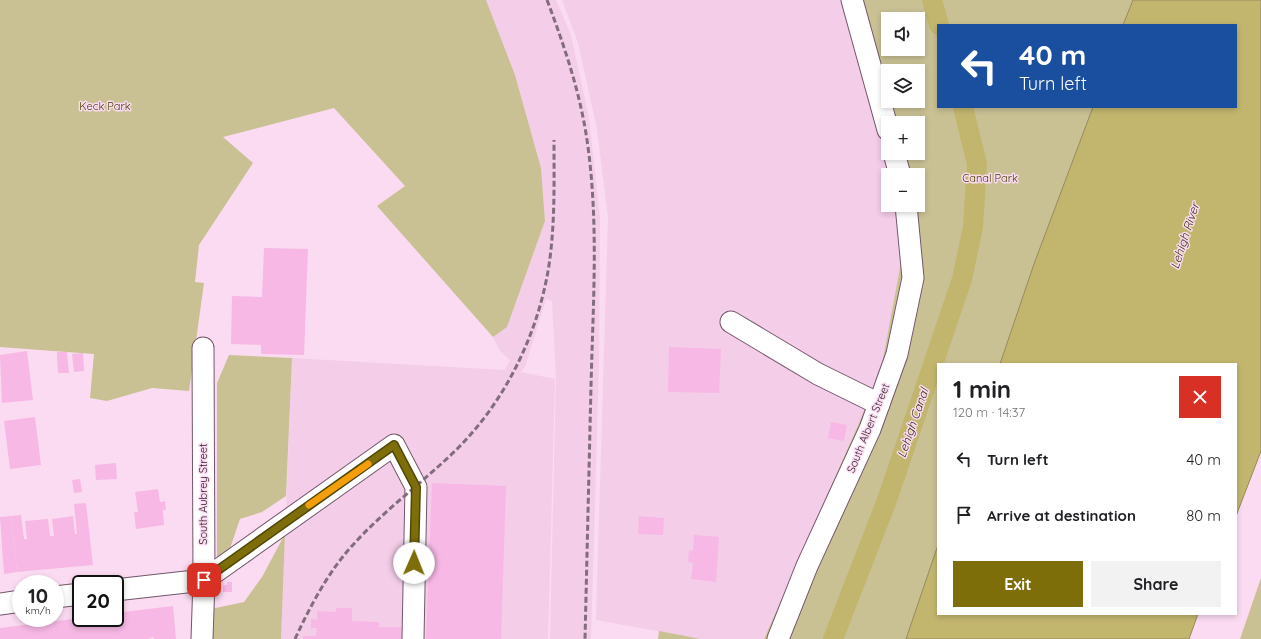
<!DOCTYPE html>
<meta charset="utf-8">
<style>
body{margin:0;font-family:Quicksand,sans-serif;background:#f2f2f2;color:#202124;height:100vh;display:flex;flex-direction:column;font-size:15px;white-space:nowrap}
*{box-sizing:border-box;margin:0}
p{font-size:13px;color:#757577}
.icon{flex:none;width:22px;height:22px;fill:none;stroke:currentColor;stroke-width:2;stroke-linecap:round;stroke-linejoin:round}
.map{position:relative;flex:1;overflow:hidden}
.panel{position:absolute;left:937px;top:363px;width:300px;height:252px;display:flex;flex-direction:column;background:#fff;border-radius:0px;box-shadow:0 2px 6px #0003}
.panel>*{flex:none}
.banner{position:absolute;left:937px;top:24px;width:300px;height:84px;border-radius:0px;box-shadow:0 2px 6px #0003;background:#1a4fa0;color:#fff;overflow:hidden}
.buttons{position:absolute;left:881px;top:12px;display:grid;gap:8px}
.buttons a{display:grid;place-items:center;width:44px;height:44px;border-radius:0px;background:#fff;box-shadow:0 2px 6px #0003;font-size:20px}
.speed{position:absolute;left:12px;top:575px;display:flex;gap:8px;font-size:20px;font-weight:700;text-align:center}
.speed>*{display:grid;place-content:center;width:52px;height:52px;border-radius:50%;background:#fff;box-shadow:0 2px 6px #0003;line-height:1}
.speed small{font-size:10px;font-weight:400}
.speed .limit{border:2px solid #111;border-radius:6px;background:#fff;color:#111}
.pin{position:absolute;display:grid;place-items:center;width:34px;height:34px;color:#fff;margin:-17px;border-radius:8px;box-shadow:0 2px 6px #0006}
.me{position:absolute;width:44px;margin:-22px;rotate:1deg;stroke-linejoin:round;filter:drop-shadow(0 0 3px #0008)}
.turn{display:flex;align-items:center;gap:14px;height:84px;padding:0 16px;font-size:18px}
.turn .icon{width:52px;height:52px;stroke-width:2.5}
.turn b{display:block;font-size:28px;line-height:34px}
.round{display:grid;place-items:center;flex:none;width:42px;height:42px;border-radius:0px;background:#f2f2f2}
.headline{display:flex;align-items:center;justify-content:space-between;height:68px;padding:0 16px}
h1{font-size:24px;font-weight:700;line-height:30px}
.primary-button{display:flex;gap:8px;margin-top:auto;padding:8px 16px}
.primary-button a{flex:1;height:46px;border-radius:0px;background:#7d6e0a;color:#fff;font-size:16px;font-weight:700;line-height:46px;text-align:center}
.primary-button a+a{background:#f2f2f2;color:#202124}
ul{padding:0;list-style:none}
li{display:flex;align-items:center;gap:12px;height:56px;padding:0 16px}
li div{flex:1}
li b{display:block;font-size:15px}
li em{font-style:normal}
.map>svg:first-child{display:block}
</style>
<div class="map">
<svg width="1261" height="639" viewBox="0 0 1261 639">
<rect width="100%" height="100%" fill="#fbdbf1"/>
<g fill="#f4cde8">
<polygon points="486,0 556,0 571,35 589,118 600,217 599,363 591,639 550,639 556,379 552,301 546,299 525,367 521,372 555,379 548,639 281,639 292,358 505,370 510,360 500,351 493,337 507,327 545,221 541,168 515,75"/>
<polygon points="562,0 843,0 893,175 888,175 888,205 898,205 902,257 880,375 764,639 701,639 596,620 608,217 597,129 578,43"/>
</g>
<g fill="#c9c194" fill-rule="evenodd">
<polygon points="0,0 486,0 515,75 541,168 545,221 507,327 493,337 377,206 405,186 334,108 223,137 253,163 199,245 195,282 204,283 189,391 152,388 107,401 90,398 94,354 0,347"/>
<path d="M843 0H1133L1123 25H938V107H1093L1034 264 1000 364H938V545L906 639H764L880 375 902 257 898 205H918V175H893ZM888 19H918V49H888ZM888 71H918V101H888ZM888 123H918V153H888Z"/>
<polygon points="229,355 292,358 286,496 262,512 240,519 227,557 217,559 217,383"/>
<polygon points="285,534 281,639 211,639 211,609 244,602 262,577"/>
<polygon points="1261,578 1261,639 1240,639"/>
<polygon points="659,631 701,639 658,639"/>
</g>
<g fill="#c2b66f" stroke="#95895a">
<polygon points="1133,0 1261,0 1261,451 1236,516 1236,364 1000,364 1034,264 1093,107 1236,107 1236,25 1123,25"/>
<polygon points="938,545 938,614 1198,614 1189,639 906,639"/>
</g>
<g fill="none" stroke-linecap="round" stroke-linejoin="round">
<g stroke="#c2b66f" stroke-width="20">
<polyline points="932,0 939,25"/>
<polyline points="833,639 887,500 962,279 973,227 977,164 963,107"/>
</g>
</g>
<g fill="#f7b8e5">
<polygon points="264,248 308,249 304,355 261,354 261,345 231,344 232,296 262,297"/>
<polygon points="669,347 721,349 719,393 668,392"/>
<polygon points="27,351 33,400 2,403 0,355"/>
<polygon points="57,352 67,352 69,373 58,373"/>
<polygon points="83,353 84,371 74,372 72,354"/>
<polygon points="35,417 41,465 10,469 4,421"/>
<polygon points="831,422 847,425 844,441 828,438"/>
<polygon points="116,463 117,479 96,480 95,465"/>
<polygon points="80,479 82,492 74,493 72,480"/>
<polygon points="432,483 506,486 501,639 426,639"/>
<polygon points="158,489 160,502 165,501 166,510 163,510 164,525 136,529 134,512 138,512 135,492"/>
<polygon points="86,503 93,565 17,572 11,516 21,515 24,539 27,539 25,521 48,519 50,536 54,536 52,519 73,516 75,534 77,534 74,504"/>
<polygon points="11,516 17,572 4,574 0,517"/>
<polygon points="639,516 664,518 663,535 638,534"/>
<polygon points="694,535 719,537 716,582 691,579 693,563 688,562 689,550 693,551"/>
<polygon points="227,582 232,582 232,592 223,592 223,585 227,585"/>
<polygon points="173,606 176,639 154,639 154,637 147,639 0,639 0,628 81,618 115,618 115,613"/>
<polygon points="336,608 352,608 352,621 379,622 379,627 408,627 407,639 303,639 303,636 316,636 317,628 311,628 311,619 317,620 317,611 336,612"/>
</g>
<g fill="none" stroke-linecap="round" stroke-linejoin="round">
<g stroke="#72576a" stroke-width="23">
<g id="minor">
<polyline points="852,0 888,130"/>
<polyline points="894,153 900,175"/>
<polyline points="731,322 818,374 879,404"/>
<polyline points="115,590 204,580 394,445 416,487 413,639"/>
<polyline points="55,597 81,594"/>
<polyline points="0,604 21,601"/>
<polyline points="202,639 204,580 203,348"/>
<polyline points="778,639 807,566 870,429 897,354 913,278 906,205"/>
</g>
</g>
<use href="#minor" stroke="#fff" stroke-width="21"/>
<g stroke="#816d7b" stroke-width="3" stroke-dasharray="6 3" stroke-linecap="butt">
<path d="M547 0C564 45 580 92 587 140 599 221 593 304 591 386 589 470 587 555 585 639"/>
<path d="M295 639C307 613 321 586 338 563 370 520 421 485 458 448 508 398 541 327 550 258 555 219 554 179 554 140"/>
</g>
</g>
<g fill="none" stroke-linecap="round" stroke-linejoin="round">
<g stroke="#514806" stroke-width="10">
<polyline id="route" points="204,580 394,445 416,487 414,563"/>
</g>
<use href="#route" stroke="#7d6e0a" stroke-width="7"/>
<polyline stroke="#f59e0b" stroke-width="7" points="309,505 368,464"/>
</g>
<g text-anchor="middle" stroke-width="3" stroke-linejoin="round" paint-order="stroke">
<g font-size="11" fill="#453c00" stroke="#fbdbf1">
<text x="105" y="110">Keck Park</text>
<text x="990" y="182">Canal Park</text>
</g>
<g font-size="11" fill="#2d2129" stroke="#fbdbf1">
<text transform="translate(868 428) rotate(-68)" y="4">South Albert Street</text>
<text transform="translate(203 494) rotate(-90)" y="4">South Aubrey Street</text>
</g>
<g font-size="12" font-style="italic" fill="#373212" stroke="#fbdbf1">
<text transform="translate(1185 236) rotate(-72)" y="4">Lehigh River</text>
<text transform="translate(913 423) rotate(-71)" y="4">Lehigh Canal</text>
</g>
</g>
</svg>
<div class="buttons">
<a><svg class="icon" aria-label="sound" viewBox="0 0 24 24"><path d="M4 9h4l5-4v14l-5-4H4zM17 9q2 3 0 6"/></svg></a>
<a><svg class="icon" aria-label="layers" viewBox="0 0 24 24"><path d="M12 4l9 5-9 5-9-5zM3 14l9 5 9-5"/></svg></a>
<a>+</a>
<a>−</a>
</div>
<div class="speed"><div>10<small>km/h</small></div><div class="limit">20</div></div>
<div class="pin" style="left:204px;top:580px;background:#d93025"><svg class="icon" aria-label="arrive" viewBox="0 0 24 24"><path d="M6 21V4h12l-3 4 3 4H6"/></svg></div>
<svg class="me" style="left:414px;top:563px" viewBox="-20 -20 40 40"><circle r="19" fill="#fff"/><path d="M0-13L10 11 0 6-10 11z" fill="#7d6e0a"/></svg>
<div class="banner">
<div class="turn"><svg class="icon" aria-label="left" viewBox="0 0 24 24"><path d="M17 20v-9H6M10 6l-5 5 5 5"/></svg><div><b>40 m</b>Turn left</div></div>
</div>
<section class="panel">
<div class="headline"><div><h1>1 min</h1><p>120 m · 14:37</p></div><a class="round" style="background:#d93025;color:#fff"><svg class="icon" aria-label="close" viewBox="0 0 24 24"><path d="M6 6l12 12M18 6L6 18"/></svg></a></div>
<ul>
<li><svg class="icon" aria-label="left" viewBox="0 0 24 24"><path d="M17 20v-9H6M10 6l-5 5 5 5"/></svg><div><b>Turn left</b></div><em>40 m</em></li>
<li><svg class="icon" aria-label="arrive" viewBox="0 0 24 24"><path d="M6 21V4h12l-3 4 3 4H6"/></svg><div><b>Arrive at destination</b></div><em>80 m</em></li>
</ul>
<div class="primary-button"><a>Exit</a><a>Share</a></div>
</section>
</div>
